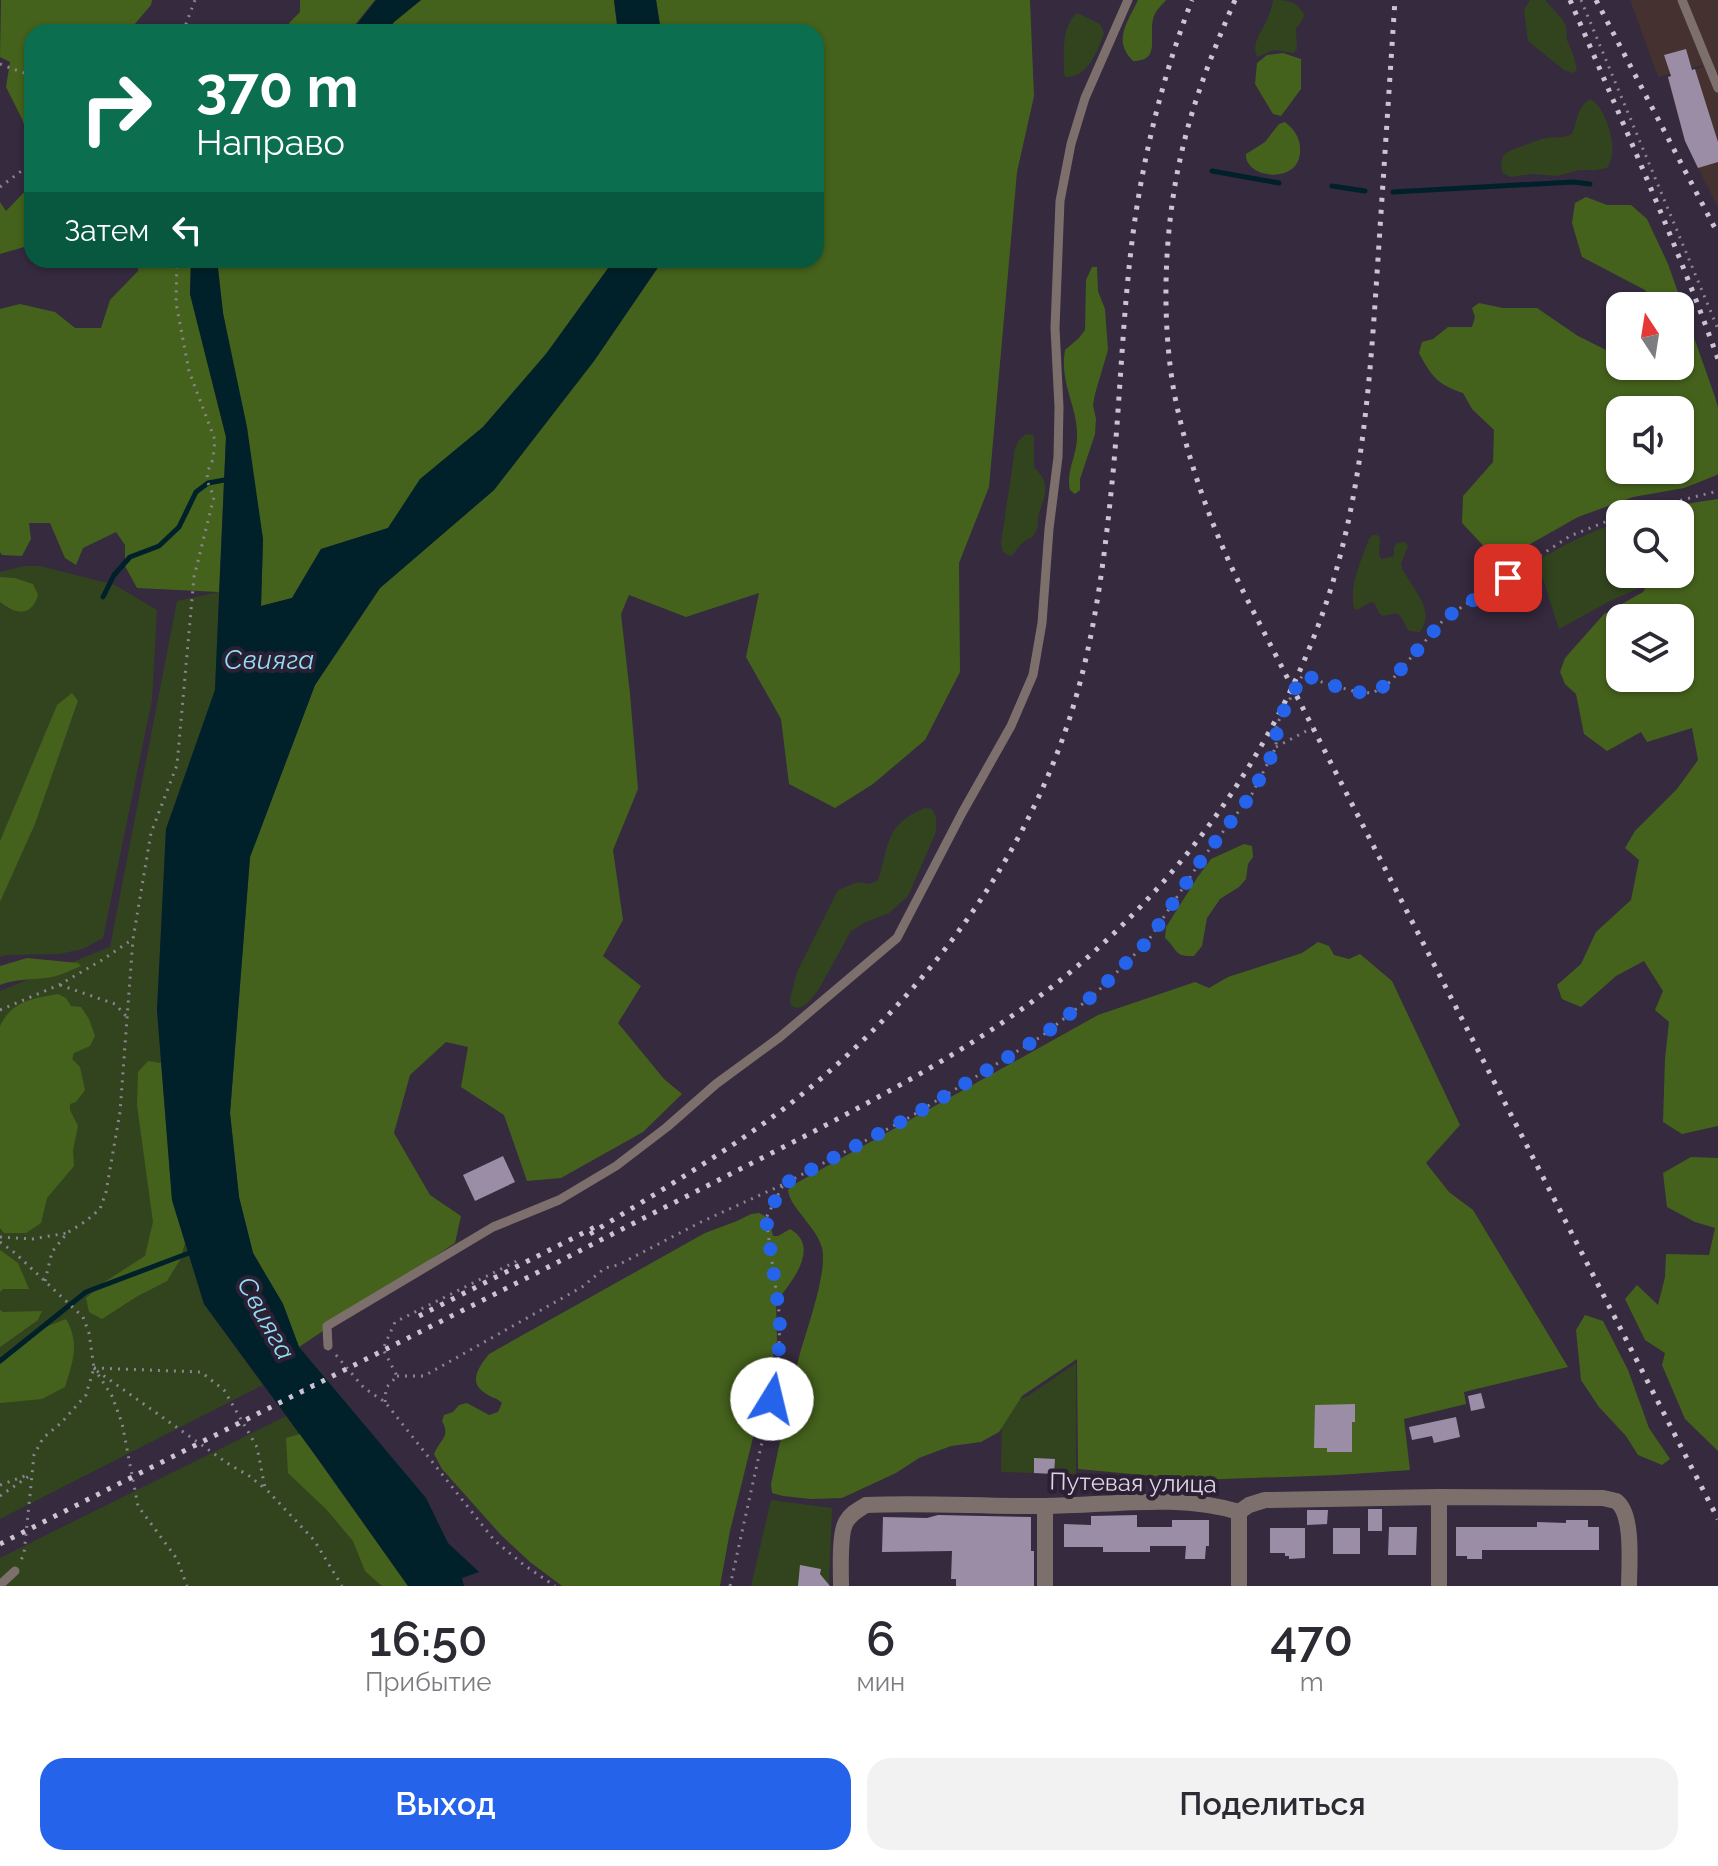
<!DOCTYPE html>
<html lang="ru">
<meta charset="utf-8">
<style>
body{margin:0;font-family:Raleway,sans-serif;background:#f2f2f3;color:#2b2b33;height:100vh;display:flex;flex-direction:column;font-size:30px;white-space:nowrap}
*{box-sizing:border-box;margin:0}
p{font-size:26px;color:#7c7c81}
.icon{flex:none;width:44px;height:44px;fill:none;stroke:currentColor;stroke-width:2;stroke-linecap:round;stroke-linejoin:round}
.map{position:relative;height:1586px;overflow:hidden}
.sheet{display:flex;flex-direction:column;background:#fff;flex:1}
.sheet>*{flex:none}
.banner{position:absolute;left:24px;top:24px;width:800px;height:244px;border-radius:24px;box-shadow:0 2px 6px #0004;background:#0b6e4f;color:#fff;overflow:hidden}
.needle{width:52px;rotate:348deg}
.fabs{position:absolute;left:1606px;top:292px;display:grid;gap:16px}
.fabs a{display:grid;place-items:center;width:88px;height:88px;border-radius:16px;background:#fff;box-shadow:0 2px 6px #0004;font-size:40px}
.pin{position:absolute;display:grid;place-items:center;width:68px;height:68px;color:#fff;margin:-34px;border-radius:16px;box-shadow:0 4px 12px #0006}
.me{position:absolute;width:88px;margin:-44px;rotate:9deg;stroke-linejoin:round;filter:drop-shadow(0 0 6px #0008)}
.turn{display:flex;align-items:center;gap:28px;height:168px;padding:0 40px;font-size:36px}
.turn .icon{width:104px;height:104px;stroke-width:2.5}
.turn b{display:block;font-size:56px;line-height:68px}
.then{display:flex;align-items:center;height:76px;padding:0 40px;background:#0003;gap:16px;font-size:30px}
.eta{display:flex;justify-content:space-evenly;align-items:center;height:136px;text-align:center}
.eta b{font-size:48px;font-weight:600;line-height:56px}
.button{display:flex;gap:16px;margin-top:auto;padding:16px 40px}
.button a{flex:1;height:92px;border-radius:24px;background:#2563eb;color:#fff;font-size:32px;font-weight:600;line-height:92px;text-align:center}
.button a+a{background:#f2f2f3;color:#2b2b33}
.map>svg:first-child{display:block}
</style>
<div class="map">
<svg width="1718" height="1586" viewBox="0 0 1718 1586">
<rect width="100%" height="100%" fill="#352a3e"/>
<polygon fill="#453130" points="1630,0 1718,0 1718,208 1685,141 1667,77 1703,67 1703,65 1658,77"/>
<g fill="#32441e">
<path d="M1273 0C1287 0 1296 1 1304 14L1303 19 1296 29 1297 49 1293 53 1274 50 1257 57C1251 43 1261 33 1267 20 1270 13 1272 7 1273 0Z"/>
<polygon points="1530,0 1545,0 1562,19 1566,26 1567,40 1574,57 1577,70 1573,73 1564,70 1528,41 1524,10"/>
<path d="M1077 13 1100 24 1104 33C1097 52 1088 78 1065 77L1064 72C1064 53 1061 27 1077 13Z"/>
<path d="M1590 99C1604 105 1615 139 1612 155 1611 160 1610 163 1607 168L1596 170H1579L1558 176 1532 174 1511 177 1503 173C1496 152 1512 150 1528 144 1534 142 1540 139 1546 138 1556 136 1563 139 1572 134 1578 121 1576 108 1590 99Z"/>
<path d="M1026 434 1033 435 1034 438V467C1052 485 1045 492 1039 514 1037 521 1039 528 1035 533 1031 540 1031 537 1025 541 1020 545 1016 550 1012 556 1004 554 1002 552 1001 543L1015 448 1019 440Z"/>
<path d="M1620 521V574H1644L1647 585 1612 600 1559 629 1537 561C1564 544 1591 532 1620 521Z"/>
<path d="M1373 535H1377L1380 538 1379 556 1382 559 1394 556V547L1397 543 1405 542 1408 546 1401 563 1402 568C1411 588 1437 610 1420 632L1409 631C1404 625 1403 617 1397 613L1383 616 1379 613 1375 604 1371 602 1357 610 1354 608C1349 585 1361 561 1369 539Z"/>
<polygon points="24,566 40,566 115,585 157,610 152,700 103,938 83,949 59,954 6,955 0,957 0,902 35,824 78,702 57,705 0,841 0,602 9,609 33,584 15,578 0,577 0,572"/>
<polygon points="219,592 215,690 166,829 157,1010 172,1200 204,1304 263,1385 0,1519 0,991 110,947 177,601"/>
<path d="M925 808 932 809 936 817V832L908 896 889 913 866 922 851 931 819 989 806 1005 797 1008 791 1006 790 999 797 972 838 890 858 882 870 884 878 880C890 844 884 825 925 808Z"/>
<polygon points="1076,1363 1076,1474 1001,1472 1002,1406 1028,1396"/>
<polygon points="286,1416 408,1586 0,1586 0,1558"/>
<polygon points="771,1500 832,1508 829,1586 751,1586"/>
</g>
<g fill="#45621c" fill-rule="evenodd">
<polygon points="1,0 152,0 151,5 128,32 32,32 32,146 22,119 6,87 10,62 0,57"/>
<polygon points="300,0 375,0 349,32 291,32 289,23 300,12"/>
<polygon points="421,0 614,0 618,32 386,32 394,22"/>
<polygon points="656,0 1030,0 1034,96 1017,172 989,487 959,563 960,672 925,740 873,784 835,808 789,784 781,719 746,657 759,593 686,617 629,595 621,614 630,694 638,789 613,850 623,920 603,956 641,986 618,1023 664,1079 682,1094 643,1132 561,1178 527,1181 504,1115 461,1087 468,1047 446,1042 410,1075 394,1133 430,1195 461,1216 455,1243 299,1347 283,1304 253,1253 239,1197 230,1113 250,857 315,685 380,588 494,490 594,361 663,260 816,260 816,32 661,32"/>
<path d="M1138 0H1166C1162 5 1156 10 1154 16 1147 34 1163 61 1133 61 1112 40 1128 22 1138 0Z"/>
<polygon points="1283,53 1301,59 1301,89 1281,116 1273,114 1255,84 1257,63 1267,55"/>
<path d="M1285 122C1293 128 1300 137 1300 148 1303 186 1244 179 1246 154L1265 142 1279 124Z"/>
<polygon points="32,184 32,247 24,247 0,254 0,202 6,211"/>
<path d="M1586 197 1607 205H1631L1647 219 1668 264 1715 397 1718 408V473L1717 475 1684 488 1633 497 1578 517 1514 553 1491 554 1462 523 1463 496 1493 462 1494 430 1472 409 1463 393C1438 385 1431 376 1419 353L1422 342 1433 339 1448 327H1472L1475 317 1472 308 1479 303 1503 308H1537L1578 336 1620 357V366H1680V306H1656L1645 290 1582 257 1572 223 1575 203ZM1620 410H1680V470H1620Z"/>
<polygon points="139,260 191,260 190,294 226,437 219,592 137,588 125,566 125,545 116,532 83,548 76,565 65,558 50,523 29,523 31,539 22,556 2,555 0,552 0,309 20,304 55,312 75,328 101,328 110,300 138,271"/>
<polygon points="217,260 614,260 546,354 483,427 421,479 388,528 321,549 292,598 261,606 263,539 223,313"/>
<path d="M1092 267H1097L1098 291 1105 309 1108 350 1095 394 1093 405 1096 419 1095 434 1080 479V490L1075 494 1070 490C1066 472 1076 457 1077 439 1079 408 1059 384 1065 350L1079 338 1085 330 1086 280Z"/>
<path d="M1718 499V1126L1682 1134 1663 1122 1665 1059 1669 1022 1655 1010 1663 991 1644 961 1616 976 1581 1007 1562 999 1557 985 1581 964 1596 932 1631 900 1639 860 1625 848 1635 831 1677 789 1698 760 1692 728 1647 742 1641 732 1607 751 1584 734 1576 694 1565 684 1560 672 1565 658 1604 614 1643 592 1648 584V574H1680V514H1651L1685 504ZM1620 618H1680V678H1620Z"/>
<path d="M0 577 15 578 33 584 38 595C31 618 15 614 0 602Z"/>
<polygon points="72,693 78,701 35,824 0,902 0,841 57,705"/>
<path d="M1244 844 1252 846 1253 857 1248 864 1246 879 1239 887 1220 899 1207 918 1202 946 1194 956C1173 957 1178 949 1165 938L1166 927 1197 878 1211 859Z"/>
<path d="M1318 942 1329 946 1334 955 1349 959 1360 954 1392 981 1460 1125 1426 1163 1449 1192 1473 1210 1568 1367 1464 1392 1466 1404 1404 1419 1410 1470 1338 1475 1196 1480 1078 1469 1077 1359 1022 1396 999 1432 981 1442 951 1446 919 1458 896 1473 842 1498 811 1499 783 1496 772 1493 771 1484C780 1441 789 1399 799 1357 806 1331 828 1272 822 1248 817 1227 789 1207 788 1190L793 1185 1098 1015 1195 982 1209 988 1228 977 1302 953Z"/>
<path d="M27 958 78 963 81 966C69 971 58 977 45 978 28 980 15 979 0 985V966Z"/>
<path d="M58 994 66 998 71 1006 81 1007 89 1019 95 1036 90 1046 74 1053 72 1059 80 1067 85 1090 76 1102 70 1104V1110L78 1126 73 1150 74 1166 47 1198 41 1223 26 1233H4L0 1228V1026C13 1000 32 999 58 994Z"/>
<polygon points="148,1061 161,1063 172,1200 185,1243 180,1260 167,1281 136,1297 102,1319 89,1312 86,1298 103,1283 145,1256 153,1222 137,1105 138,1072"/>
<polygon points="1691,1157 1718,1158 1718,1451 1685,1419 1662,1365 1665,1353 1645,1340 1625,1299 1637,1285 1658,1305 1665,1277 1666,1254 1709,1255 1715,1228 1695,1222 1667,1207 1663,1173"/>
<path d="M759 1213 769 1218 773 1236H778L790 1229C822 1247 790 1284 776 1302L777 1340 730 1531 720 1586H562L530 1562 501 1535 442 1469 434 1454C440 1439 451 1437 442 1421L444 1415 453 1412 459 1405 467 1403 489 1415 498 1412 502 1403C496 1397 491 1398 485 1393 467 1382 480 1365 489 1354L705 1233 737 1221 751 1214Z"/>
<polygon points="0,1250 18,1263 29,1289 3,1289 0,1292"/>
<polygon points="0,1310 3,1312 42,1311 38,1320 0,1347"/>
<polygon points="1585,1315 1603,1321 1628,1370 1649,1428 1670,1459 1662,1465 1638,1455 1626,1436 1599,1407 1581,1380 1576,1330"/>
<path d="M66 1319C80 1344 73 1361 65 1387L42 1399 0 1403V1359L13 1352 43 1328Z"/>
<polygon points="300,1434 408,1586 382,1586 365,1571 353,1541 326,1509 288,1473 286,1438"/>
</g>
<g fill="#002129">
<polygon points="376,0 421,0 394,22 386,32 351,32"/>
<polygon points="614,0 656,0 661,32 618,32"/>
<polygon points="191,260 217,260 223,313 247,427 263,539 261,606 292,598 321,549 388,528 420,479 483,427 546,354 614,260 663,260 594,361 494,490 380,588 315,685 250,857 230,1113 239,1197 253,1253 283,1304 299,1347 426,1498 448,1543 479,1572 462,1578 464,1586 408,1586 318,1459 204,1304 172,1200 157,1010 166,829 215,690 226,437 190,294"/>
</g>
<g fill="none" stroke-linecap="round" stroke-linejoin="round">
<g stroke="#002129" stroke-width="5">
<polyline points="1212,171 1279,183"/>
<polyline points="1332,186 1365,191"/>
<polyline points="1393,192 1573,182 1590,184"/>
<polyline points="103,597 114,575 130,557 159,546 179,527 196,492 208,483 230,479"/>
<polyline points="0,1361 86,1292 189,1253"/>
</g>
</g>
<g fill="#9a8da5">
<polygon points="1686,49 1692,70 1695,69 1718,142 1718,162 1698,168 1685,141 1668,77 1671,76 1664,55"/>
<polygon points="503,1156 515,1182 475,1201 463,1175"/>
<polygon points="1481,1393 1485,1408 1471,1411 1468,1396"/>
<polygon points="1355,1404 1355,1422 1352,1422 1352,1452 1327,1452 1327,1448 1314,1448 1315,1405"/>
<polygon points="1456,1417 1460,1437 1434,1443 1432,1436 1412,1440 1409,1427"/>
<polygon points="1034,1458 1055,1459 1054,1474 1034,1473"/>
<rect x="1368" y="1509" width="14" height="22"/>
<polygon points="1307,1510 1328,1510 1327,1524 1307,1525"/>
<polygon points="938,1515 1031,1517 1031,1551 1034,1551 1034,1586 956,1586 956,1579 951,1579 952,1551 882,1552 883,1517 927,1518"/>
<polygon points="1137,1515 1137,1527 1172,1527 1172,1520 1209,1520 1209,1546 1206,1546 1205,1559 1185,1559 1186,1546 1150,1546 1150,1552 1103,1552 1103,1547 1064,1547 1064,1524 1091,1525 1091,1516"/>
<polygon points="1566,1520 1588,1520 1588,1527 1599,1527 1599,1550 1482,1550 1482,1559 1467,1559 1467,1556 1456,1556 1456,1527 1537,1527 1537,1522 1566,1523"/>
<polygon points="1389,1527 1417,1527 1416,1555 1388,1555"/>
<polygon points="1270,1528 1305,1528 1305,1558 1289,1559 1289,1556 1285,1556 1285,1553 1270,1553"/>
<rect x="1333" y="1528" width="27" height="26"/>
<polygon points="800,1565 821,1569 820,1574 830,1586 798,1586"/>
</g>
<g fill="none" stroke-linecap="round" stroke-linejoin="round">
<g stroke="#8c8393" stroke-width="3" stroke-dasharray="2 6" stroke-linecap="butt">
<polyline points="1581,0 1718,329"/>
<polyline points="183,32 195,0"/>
<polyline points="0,64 32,76"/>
<polyline points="0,187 32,163"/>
<polyline points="1626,514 1718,491"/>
<polyline points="1276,747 1312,728"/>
<polyline points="60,985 115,1004 127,1017"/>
<polyline points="0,1010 59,985 102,960 133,939 151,833 177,765 194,577 214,497 208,483 207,473 213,459 215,440 189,371 176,303 177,260"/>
<polyline points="0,1237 32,1239 67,1233"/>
<polyline points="0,1242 15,1253 83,1317 89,1333 94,1368 86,1395 61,1423 43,1438 34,1455 24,1554 21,1560"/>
<polyline points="45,1281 52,1252 67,1233 86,1221 100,1209 106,1192 120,1112 133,939"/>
<polyline points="336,1355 364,1388 385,1402 494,1540 524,1565 555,1586"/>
<polyline points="94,1368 201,1372 224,1390 257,1447 265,1488 314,1540 342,1586"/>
<polyline points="94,1368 112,1396 122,1423 138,1506 177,1559 187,1586"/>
<polyline points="97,1371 230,1465 248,1475 264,1488"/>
<polyline points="397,1376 424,1376 582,1287 605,1268 618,1265 701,1222 784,1184 910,1117 1042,1036 1095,994 1148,941 1202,859 1252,794 1276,747 1277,724 1303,674 1324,683 1357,692 1373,693 1390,682 1445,618 1570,536 1620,516"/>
<polyline points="385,1402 386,1388 397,1376 383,1349 395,1322 517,1261"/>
<polyline points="0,1485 25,1476"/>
<polyline points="0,1496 32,1474"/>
<polyline points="730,1586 778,1370 780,1319 766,1218 783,1185"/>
</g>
<g stroke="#7d706c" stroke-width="9">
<polyline points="1682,0 1718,88"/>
<polyline points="328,1346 327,1326 493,1227 559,1200 616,1166 667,1127 716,1084 780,1037 897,938 962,813 1011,726 1033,675 1042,623 1049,529 1058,457 1059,407 1055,328 1060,201 1071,144 1085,98 1128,0"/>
<polyline points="0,1585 15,1571"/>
</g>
<g stroke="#7d706c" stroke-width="16">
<polyline points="1045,1506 1045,1586"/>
<polyline points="1239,1512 1239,1586"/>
<path d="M841 1586C841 1571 839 1534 846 1522 851 1513 858 1510 866 1505 925 1502 985 1507 1044 1506 1108 1506 1176 1493 1239 1512L1249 1505 1265 1500 1439 1497 1603 1498C1604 1498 1615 1501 1616 1501 1634 1513 1629 1566 1629 1586"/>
<polyline points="1439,1586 1439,1497"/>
</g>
<g stroke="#cdc4d3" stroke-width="5" stroke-dasharray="4 8" stroke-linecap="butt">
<path d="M1235 0C1213 51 1193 101 1181 155 1164 229 1161 318 1174 392 1188 464 1214 534 1247 599L1718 1519"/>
<path d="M1570 0C1621 119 1674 237 1718 359"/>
<polyline points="1596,0 1718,234"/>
<path d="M590 1234C656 1193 724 1154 786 1107 914 1008 1020 872 1070 717 1095 639 1105 555 1113 473 1121 388 1123 303 1135 219 1146 145 1165 69 1192 0"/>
<polyline points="419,1316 599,1225"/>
<path d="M0 1544C187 1449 375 1355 562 1260 643 1218 725 1177 807 1135 885 1094 962 1053 1033 1001 1157 911 1260 777 1315 634 1360 519 1369 396 1377 274 1383 183 1389 91 1395 0"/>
</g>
</g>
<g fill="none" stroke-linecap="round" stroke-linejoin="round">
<polyline stroke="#2563eb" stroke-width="14" stroke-dasharray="0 25.2" points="772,1399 778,1370 780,1319 766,1218 784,1184 910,1117 937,1101 1042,1036 1095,994 1148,941 1202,859 1252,794 1276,747 1277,724 1303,674 1324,683 1357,692 1373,693 1390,682 1445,618 1508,578"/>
</g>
<g text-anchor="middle" stroke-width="8" stroke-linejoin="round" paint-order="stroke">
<g font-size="24" fill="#ded6e4" stroke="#2b2034">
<text transform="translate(1133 1483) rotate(1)" y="8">Путевая улица</text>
</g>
<g font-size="26" font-style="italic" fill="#93ddf4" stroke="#2b2034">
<text x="269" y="669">Свияга</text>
<text transform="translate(266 1318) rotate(61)" y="9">Свияга</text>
</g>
</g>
</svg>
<div class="fabs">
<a><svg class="needle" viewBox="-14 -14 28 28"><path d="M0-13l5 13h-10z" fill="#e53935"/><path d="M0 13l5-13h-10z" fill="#7c7c81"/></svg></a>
<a><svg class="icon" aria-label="sound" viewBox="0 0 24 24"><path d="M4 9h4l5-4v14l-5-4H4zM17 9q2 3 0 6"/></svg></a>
<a><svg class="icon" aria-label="search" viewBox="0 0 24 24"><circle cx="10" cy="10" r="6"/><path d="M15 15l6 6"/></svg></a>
<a><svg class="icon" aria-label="layers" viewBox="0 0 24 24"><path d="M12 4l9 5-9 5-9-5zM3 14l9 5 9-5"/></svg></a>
</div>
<div class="pin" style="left:1508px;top:578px;background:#d93025"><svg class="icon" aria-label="arrive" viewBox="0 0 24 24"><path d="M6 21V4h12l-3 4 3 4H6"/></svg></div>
<svg class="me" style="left:772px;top:1399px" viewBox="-20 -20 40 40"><circle r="19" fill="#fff"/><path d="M0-13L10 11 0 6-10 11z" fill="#2563eb"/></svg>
<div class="banner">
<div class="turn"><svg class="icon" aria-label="right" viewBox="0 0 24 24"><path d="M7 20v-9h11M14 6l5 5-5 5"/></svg><div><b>370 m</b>Направо</div></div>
<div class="then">Затем<svg class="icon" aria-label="left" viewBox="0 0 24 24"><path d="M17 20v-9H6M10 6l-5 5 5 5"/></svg></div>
</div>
</div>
<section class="sheet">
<div class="eta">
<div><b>16:50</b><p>Прибытие</p></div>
<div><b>6</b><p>мин</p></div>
<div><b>470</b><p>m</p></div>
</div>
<div class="button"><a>Выход</a><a>Поделиться</a></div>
</section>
